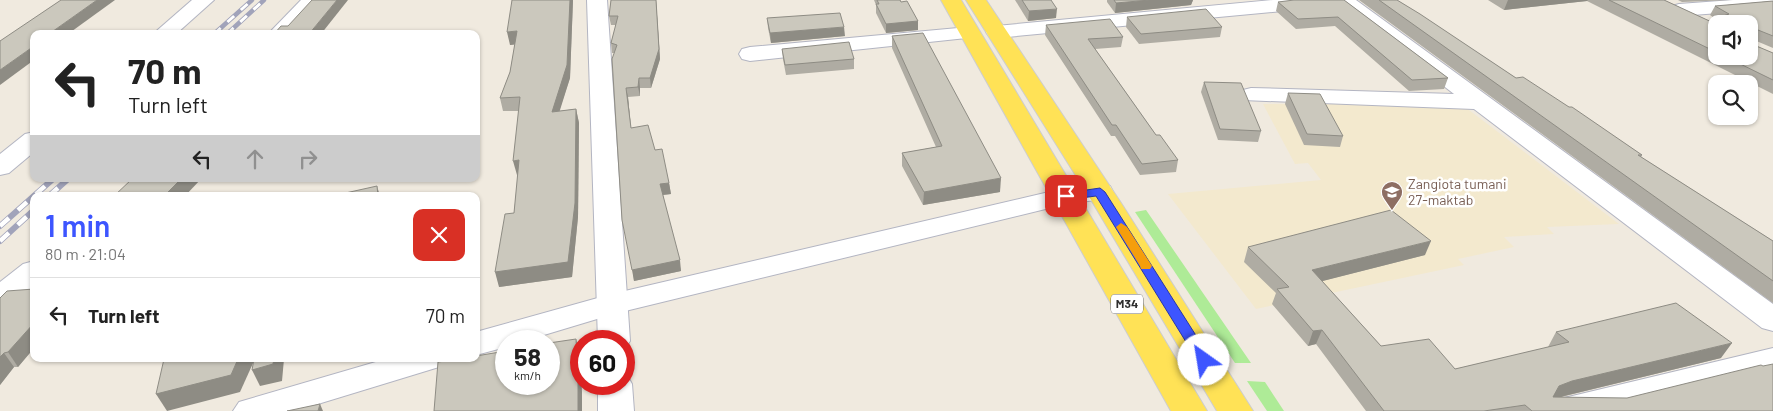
<!DOCTYPE html>
<meta charset="utf-8">
<style>
body{margin:0;font-family:Barlow,sans-serif;background:#f6f6f6;color:#222;height:100vh;display:flex;flex-direction:column;font-size:19px;white-space:nowrap}
*{box-sizing:border-box;margin:0}
p{font-size:16px;color:#767676}
.icon{flex:none;width:28px;height:28px;fill:none;stroke:currentColor;stroke-width:2;stroke-linecap:round;stroke-linejoin:round}
.map{position:relative;flex:1;overflow:hidden}
.drawer{position:absolute;left:30px;top:192px;width:450px;height:170px;display:flex;flex-direction:column;background:#fff;border-radius:10px;box-shadow:0 1px 4px #0004}
.drawer>*{flex:none}
.guide{position:absolute;left:30px;top:30px;width:450px;height:152px;border-radius:10px;box-shadow:0 1px 4px #0004;background:#fff;color:#222;overflow:hidden}
.controls{position:absolute;left:1708px;top:15px;display:grid;gap:10px}
.controls a{display:grid;place-items:center;width:50px;height:50px;border-radius:10px;background:#fff;box-shadow:0 1px 4px #0004;font-size:25px}
.speed{position:absolute;left:495px;top:330px;display:flex;gap:10px;font-size:25px;font-weight:700;text-align:center}
.speed>*{display:grid;place-content:center;width:65px;height:65px;border-radius:50%;background:#fff;box-shadow:0 1px 4px #0004;line-height:1}
.speed small{font-size:12px;font-weight:400}
.speed .limit{border:8px solid #d22;background:#fff;color:#111}
.pin{position:absolute;display:grid;place-items:center;width:42px;height:42px;color:#fff;margin:-21px;border-radius:10px;box-shadow:0 2px 8px #0006}
.me{position:absolute;width:55px;margin:-28px;rotate:328deg;stroke-linejoin:round;filter:drop-shadow(0 0 4px #0008)}
.turn{display:flex;align-items:center;gap:18px;height:105px;padding:0 15px;font-size:22px}
.turn .icon{width:65px;height:65px;stroke-width:2.5}
.turn b{display:block;font-size:35px;line-height:42px}
.lanes{display:flex;align-items:center;height:48px;padding:0 15px;background:#0003;justify-content:center;gap:25px;direction:ltr}
.lanes .off{opacity:.35}
.round{display:grid;place-items:center;flex:none;width:52px;height:52px;border-radius:10px;background:#f6f6f6}
.headline{display:flex;align-items:center;justify-content:space-between;height:85px;padding:0 15px}
h1{font-size:30px;font-weight:600;line-height:38px;color:#3d55ff}
ul{padding:0;list-style:none}
li{display:flex;align-items:center;gap:15px;height:75px;padding:0 15px;border-top:1px solid #e0e0e0}
li div{flex:1}
li b{display:block;font-size:19px}
li em{font-style:normal}
.map>svg:first-child{display:block}
</style>
<div class="map">
<svg width="1773" height="411" viewBox="0 0 1773 411">
<rect width="100%" height="100%" fill="#f0eadf"/>
<polygon fill="#f3e9ce" points="1263,104 1461,104 1619,224 1547,227 1554,234 1504,237 1514,247 1458,259 1464,265 1256,309 1168,194 1321,180 1308,163 1295,164"/>
<g fill="#aeeb97">
<polygon points="1146,210 1251,363 1235,363 1135,212"/>
<polygon points="1247,381 1265,382 1284,411 1267,411"/>
</g>
<g fill="none" stroke-linecap="round" stroke-linejoin="round">
<g stroke="#b3b5c2" stroke-width="2">
<g id="minor">
<polygon points="192,0 214,0 176,34 153,34"/>
<polygon points="301,0 322,0 290,34 268,34"/>
<polygon points="587,0 607,0 630,341 624,350 624,341 598,341"/>
<polygon points="1273,0 1323,0 1325,2 1322,6 1315,8 996,38 989,36 986,32 989,28 996,26"/>
<polygon points="1333,0 1356,0 1773,304 1773,331 1762,328 1474,109 1243,100 1239,95 1243,90 1251,88 1454,94"/>
<polygon points="1733,0 1773,0 1773,9 1679,16 1672,14 1669,10 1672,6 1679,4"/>
<polygon points="969,27 976,29 979,33 976,37 750,61 742,59 739,54 742,49 750,47"/>
<polygon points="34,132 34,152 9,173 0,175 0,154 25,134"/>
<polygon points="34,261 34,286 11,304 0,307 0,282 23,264"/>
<polygon points="1773,348 1773,372 1617,411 1546,411 1552,402 1564,398"/>
<polygon points="624,374 627,375 632,384 634,411 598,411 598,384 624,384"/>
</g>
</g>
<g stroke="#b3b5c2" stroke-width="2">
<g id="secondary">
<polygon points="1100,184 1110,186 1113,192 1110,198 1066,204 617,313 524,341 506,341 506,347 476,355 476,332 612,294 1066,188"/>
<polygon points="386,359 444,359 439,367 295,411 233,411 239,402"/>
</g>
</g>
<g stroke="#cdcdcd" stroke-width="2">
<g id="primary">
<polygon points="941,0 961,0 1207,411 1171,411"/>
<polygon points="966,0 986,0 1121,203 1253,411 1217,411 1093,203"/>
</g>
</g>
<use href="#minor" fill="#fff" fill-rule="evenodd"/>
<use href="#secondary" fill="#fff" fill-rule="evenodd"/>
<use href="#primary" fill="#ffe256" fill-rule="evenodd"/>
<g stroke="#a1a3ba" stroke-width="4.5">
<g id="rail-far1">
<polyline points="214,34 252,0"/>
<polyline points="227,34 264,0"/>
</g>
</g>
<g stroke="#a1a3ba" stroke-width="6">
<g id="rail">
<polyline points="49,196 68,179"/>
<polyline points="0,226 53,179"/>
<polyline points="0,241 34,210"/>
</g>
</g>
<use href="#rail-far1" stroke="#fff" stroke-width="3" stroke-dasharray="9" stroke-linecap="butt"/>
<use href="#rail" stroke="#fff" stroke-width="4.5" stroke-dasharray="12" stroke-linecap="butt"/>
</g>
<g fill="#afaca3">
<polygon points="512,0 573,0 570,78 559,111 576,109 579,123 578,217 572,277 499,287 514,213 518,175 517,175 519,111 503,111 500,98 510,72 515,44 510,45"/>
<polygon points="611,0 656,0 660,59 651,88 640,88 640,96 628,97 631,128 655,150 669,183 671,194 663,195 681,271 634,281 614,53 612,53 611,43 616,25 611,25 609,16"/>
<polygon points="874,0 900,0 901,2 918,21 918,30 886,33 876,13 876,5"/>
<polygon points="1015,0 1051,0 1056,18 1028,21"/>
<polygon points="1107,0 1193,0 1191,5 1115,13 1107,2"/>
<polygon points="1344,0 1448,78 1444,89 1409,91 1335,26 1296,29 1276,11 1278,2"/>
<polygon points="1359,0 1397,0 1516,78 1569,107 1642,155 1641,157 1773,241 1773,303"/>
<polygon points="1488,0 1664,0 1716,24 1716,56 1749,56 1749,24 1719,24 1720,22 1710,15 1715,6 1773,1 1773,48 1754,40 1754,45 1773,53 1773,94 1587,1 1504,10"/>
<polygon points="1678,0 1730,0 1682,2"/>
<polygon points="1127,17 1222,27 1220,37 1139,44 1126,27"/>
<polygon points="767,18 845,36 771,43 768,28"/>
<polygon points="1046,25 1123,37 1121,47 1095,49 1156,135 1178,160 1176,172 1140,175 1115,136 1111,136 1045,35"/>
<polygon points="892,36 1000,192 923,205 902,166 902,153 936,147 892,48"/>
<polygon points="782,49 854,59 854,69 786,75 783,59"/>
<polygon points="1204,82 1261,131 1258,142 1218,140 1201,92"/>
<polygon points="1288,93 1343,136 1340,147 1304,145 1285,104"/>
<polygon points="1248,247 1425,255 1322,281 1381,346 1455,369 1549,347 1548,347 1556,332 1721,358 1561,397 1773,411 1366,411 1316,344 1308,346 1272,304 1276,293 1244,262"/>
<polygon points="34,289 34,348 18,367 14,367 0,385 0,298"/>
</g>
<g fill="#8e8c84">
<polygon points="97,0 115,0 68,34 49,34"/>
<polygon points="337,0 348,0 321,34 309,34"/>
<polygon points="570,0 573,0 570,78 555,126 552,112"/>
<polygon points="656,0 660,59 651,88 650,78"/>
<polygon points="1150,0 1193,0 1191,5 1115,13 1116,3"/>
<polygon points="1508,0 1588,0 1587,1 1504,10"/>
<polygon points="1057,9 1056,18 1028,21 1029,11"/>
<polygon points="918,21 918,30 886,33 886,24"/>
<polygon points="844,27 845,36 771,43 770,33"/>
<polygon points="517,31 520,44 510,45 507,32"/>
<polygon points="34,46 34,60 0,85 0,70"/>
<polygon points="639,78 640,88 640,96 638,87"/>
<polygon points="626,88 628,97 632,138 631,128"/>
<polygon points="576,109 579,123 578,217 572,277 499,287 495,272"/>
<polygon points="519,160 523,174 517,175 513,161"/>
<polygon points="1001,178 1000,192 923,205 924,192"/>
<polygon points="181,179 201,179 185,196 164,196"/>
<polygon points="669,183 671,194 662,195 660,184"/>
<polygon points="377,186 380,196 378,196"/>
<polygon points="1431,241 1425,255 1307,285 1312,270"/>
<polygon points="680,260 681,271 634,281 632,270"/>
<polygon points="34,323 34,348 18,367 8,352"/>
<polygon points="1322,330 1316,344 1308,346 1313,331"/>
<polygon points="576,339 580,353 582,392 582,411 578,411"/>
<polygon points="1732,343 1721,358 1564,396 1550,401 1559,386 1572,381"/>
<polygon points="4,353 14,367 0,385 0,357"/>
<polygon points="238,359 253,359 254,361 240,392 167,411 156,394"/>
<polygon points="274,359 284,359 282,381 260,386 252,370"/>
<polygon points="320,404 323,411 318,411"/>
</g>
<g fill="#cbc8bd" stroke="#8e8c84">
<polygon points="61,0 97,0 49,34 34,34 34,46 0,70 0,41"/>
<polygon points="312,0 337,0 309,34 274,34 281,26 288,26"/>
<polygon points="512,0 570,0 567,65 552,112 576,109 575,203 568,262 495,272 505,214 514,213 519,160 513,161 520,97 500,98 510,72 517,31 507,32"/>
<polygon points="611,0 656,0 659,49 650,78 639,78 638,87 626,88 631,128 648,125 655,150 662,149 669,183 660,184 680,260 632,270 622,220 612,59 617,45 611,43 618,16 609,16"/>
<polygon points="877,0 900,0 901,2 907,1 918,21 886,24 876,4 879,4"/>
<polygon points="1022,0 1051,0 1057,9 1029,11"/>
<polygon points="1114,0 1150,0 1116,3"/>
<polygon points="1294,0 1344,0 1448,78 1412,80 1338,17 1298,19 1278,2"/>
<polygon points="1379,0 1397,0 1420,14 1516,78 1523,77 1569,107 1572,107 1642,155 1638,155 1773,241 1773,281"/>
<polygon points="1609,0 1664,0 1716,24 1716,52"/>
<polygon points="1773,1 1773,36 1753,28 1754,45 1773,53 1773,80 1724,56 1749,56 1749,24 1722,24 1723,16 1729,14 1715,6"/>
<polygon points="1206,9 1222,27 1141,34 1127,17"/>
<polygon points="840,13 844,27 770,33 767,18"/>
<polygon points="1110,19 1123,37 1088,39 1156,135 1160,135 1178,160 1142,164 1116,125 1112,125 1046,25"/>
<polygon points="923,33 1001,178 924,192 902,153 942,146 892,36"/>
<polygon points="849,42 854,59 785,65 782,49"/>
<polygon points="1204,82 1241,83 1261,131 1220,129"/>
<polygon points="1288,93 1320,94 1343,136 1307,134"/>
<polygon points="132,179 181,179 164,196 114,196"/>
<polygon points="377,186 378,196 332,196"/>
<polygon points="1391,210 1431,241 1312,270 1381,346 1429,339 1455,369 1569,342 1556,332 1676,303 1732,343 1572,381 1559,386 1553,397 1627,398 1761,365 1763,366 1773,364 1773,411 1532,411 1525,405 1484,411 1384,411 1322,330 1313,331 1277,289 1289,287 1248,247"/>
<polygon points="34,289 34,323 8,352 4,353 0,357 0,298 7,291"/>
<polygon points="576,339 578,378 578,411 434,411 438,362 460,359 476,359 476,356 506,351 506,384 549,384 549,343"/>
<polygon points="164,359 238,359 231,375 156,394"/>
<polygon points="254,359 274,359 273,364 252,370"/>
<polygon points="320,404 318,411 287,411"/>
</g>
<polygon fill="#3d55ff" stroke="#2837a6" points="1100,188 1105,192 1209,356 1211,360 1209,363 1199,363 1096,196 1066,200 1061,196 1066,193"/>
<polygon fill="#f59e0b" points="1121,223 1127,227 1152,266 1150,269 1141,269 1140,266 1116,227"/>
<defs>
<g id="school-pin" transform="scale(1.125)"><path d="M0 17L-7.5 6A9.5 9.5 0 1 1 7.5 6Z" fill="#8d6e63" stroke="#fff"/><path d="M0-5L7-2L0 1L-7-2ZM-4 1L0 2.5L4 1V4Q0 6-4 4Z" fill="#fff"/></g>
</defs>
<g fill-rule="evenodd">
<use href="#school-pin" x="1392" y="192"/>
</g>
<g text-anchor="middle" stroke-width="5" stroke-linejoin="round" paint-order="stroke">
<rect fill="#fff" stroke="#6d6d6d" stroke-width="1" x="1111" y="294.5" width="32" height="19" rx="4"/>
<g font-size="12" font-weight="bold" fill="#2e2e2e">
<text x="1127" y="308">M34</text>
</g>
<g font-size="14" fill="#785e54" stroke="#fff" text-anchor="start">
<text x="1408" y="189">Zangiota tumani<tspan x="1408" dy="16">27-maktab</tspan></text>
</g>
</g>
</svg>
<div class="controls">
<a><svg class="icon" aria-label="sound" viewBox="0 0 24 24"><path d="M4 9h4l5-4v14l-5-4H4zM17 9q2 3 0 6"/></svg></a>
<a><svg class="icon" aria-label="search" viewBox="0 0 24 24"><circle cx="10" cy="10" r="6"/><path d="M15 15l6 6"/></svg></a>
</div>
<div class="speed"><div>58<small>km/h</small></div><div class="limit">60</div></div>
<div class="pin" style="left:1066px;top:196px;background:#d93025"><svg class="icon" aria-label="arrive" viewBox="0 0 24 24"><path d="M6 21V4h12l-3 4 3 4H6"/></svg></div>
<svg class="me" style="left:1204px;top:360px" viewBox="-20 -20 40 40"><circle r="19" fill="#fff"/><path d="M0-13L10 11 0 6-10 11z" fill="#3d55ff"/></svg>
<div class="guide">
<div class="turn"><svg class="icon" aria-label="left" viewBox="0 0 24 24"><path d="M17 20v-9H6M10 6l-5 5 5 5"/></svg><div><b>70 m</b>Turn left</div></div>
<div class="lanes"><svg class="icon" aria-label="left" viewBox="0 0 24 24"><path d="M17 20v-9H6M10 6l-5 5 5 5"/></svg><svg class="icon off" aria-label="ahead" viewBox="0 0 24 24"><path d="M12 20V5M6 11l6-6 6 6"/></svg><svg class="icon off" aria-label="right" viewBox="0 0 24 24"><path d="M7 20v-9h11M14 6l5 5-5 5"/></svg></div>
</div>
<section class="drawer">
<div class="headline"><div><h1>1 min</h1><p>80 m · 21:04</p></div><a class="round" style="background:#d93025;color:#fff"><svg class="icon" aria-label="close" viewBox="0 0 24 24"><path d="M6 6l12 12M18 6L6 18"/></svg></a></div>
<ul>
<li><svg class="icon" aria-label="left" viewBox="0 0 24 24"><path d="M17 20v-9H6M10 6l-5 5 5 5"/></svg><div><b>Turn left</b></div><em>70 m</em></li>
</ul>
</section>
</div>
